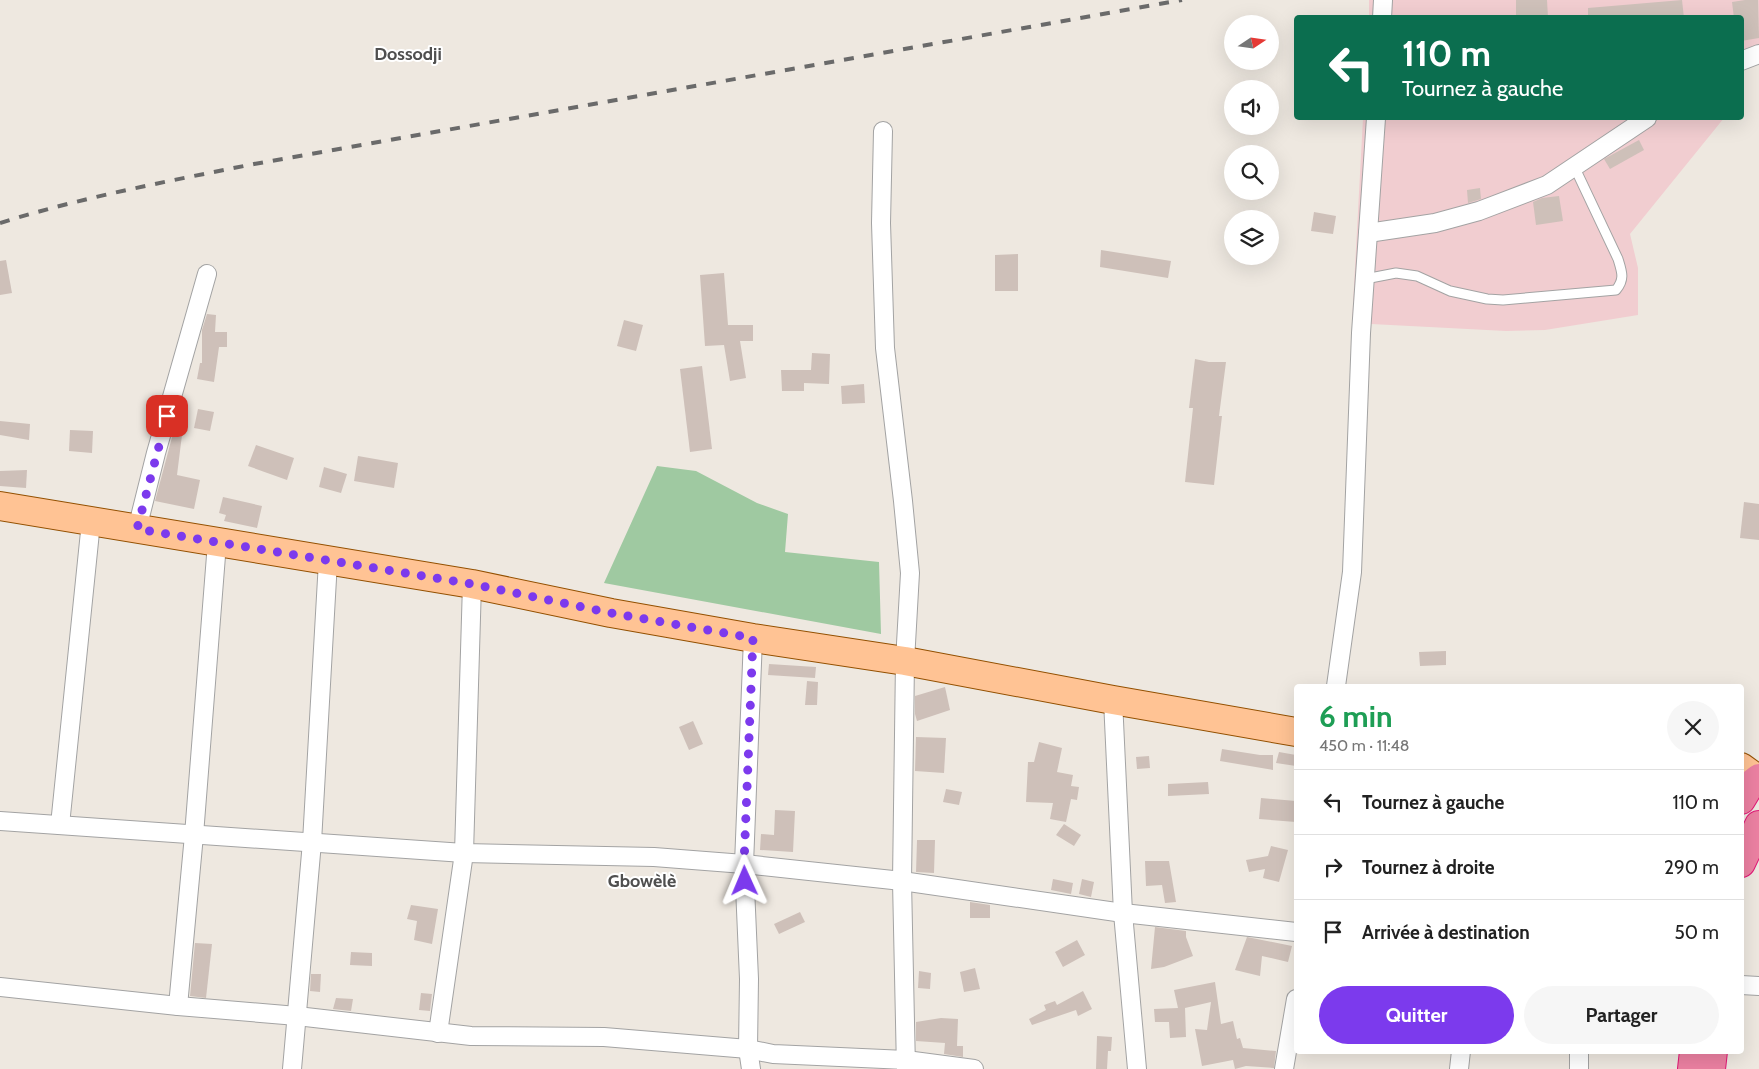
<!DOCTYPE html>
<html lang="fr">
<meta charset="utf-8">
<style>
body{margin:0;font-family:Cabin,sans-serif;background:#f6f6f6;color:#222;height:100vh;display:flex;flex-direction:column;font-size:19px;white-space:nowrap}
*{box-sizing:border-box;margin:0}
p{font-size:16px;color:#767676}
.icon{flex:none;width:28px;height:28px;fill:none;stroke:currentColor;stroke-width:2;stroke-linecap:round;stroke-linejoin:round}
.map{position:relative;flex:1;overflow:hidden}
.sheet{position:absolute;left:1294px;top:684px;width:450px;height:370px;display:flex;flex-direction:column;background:#fff;border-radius:5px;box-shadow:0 5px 20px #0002}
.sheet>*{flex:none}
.hud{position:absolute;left:1294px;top:15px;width:450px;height:105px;border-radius:5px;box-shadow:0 5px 20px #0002;background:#0b6e4f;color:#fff;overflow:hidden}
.needle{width:32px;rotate:77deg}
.buttons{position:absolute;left:1224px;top:15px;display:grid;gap:10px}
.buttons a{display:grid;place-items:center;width:55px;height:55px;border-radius:50%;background:#fff;box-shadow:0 5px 20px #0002;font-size:25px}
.pin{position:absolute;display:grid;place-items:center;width:42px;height:42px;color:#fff;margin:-21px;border-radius:10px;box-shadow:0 2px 8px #0006}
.me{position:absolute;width:55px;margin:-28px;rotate:359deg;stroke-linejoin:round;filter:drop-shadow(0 0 4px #0008)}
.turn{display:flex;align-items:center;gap:18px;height:105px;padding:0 25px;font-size:22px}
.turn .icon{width:65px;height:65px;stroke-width:2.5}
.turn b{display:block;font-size:35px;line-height:42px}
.round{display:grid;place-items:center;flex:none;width:52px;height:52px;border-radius:26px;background:#f6f6f6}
.summary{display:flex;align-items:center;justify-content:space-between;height:85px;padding:0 25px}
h1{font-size:30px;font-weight:700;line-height:38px;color:#1e9e55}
.cta{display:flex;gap:10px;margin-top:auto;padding:10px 25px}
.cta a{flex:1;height:58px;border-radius:30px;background:#7c3aed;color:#fff;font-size:20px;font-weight:700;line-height:58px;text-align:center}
.cta a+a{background:#f6f6f6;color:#222}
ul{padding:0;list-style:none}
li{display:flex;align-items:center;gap:15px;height:65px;padding:0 25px;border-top:1px solid #e0e0e0}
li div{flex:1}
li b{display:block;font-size:19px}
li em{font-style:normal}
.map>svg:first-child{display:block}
</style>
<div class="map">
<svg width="1759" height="1069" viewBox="0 0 1759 1069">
<rect width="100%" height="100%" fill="#eee8e0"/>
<g fill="#f1cdd0">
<polygon points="1369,0 1759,0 1759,45 1741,51 1741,18 1369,18"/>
<polygon points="1363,118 1724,118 1630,234 1638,268 1638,315 1545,330 1506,331 1352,323"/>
</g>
<polygon fill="#9fc9a1" points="657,466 696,471 757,503 788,514 785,552 879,562 881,634 604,583"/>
<g fill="#cec0b9">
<polygon points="1516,0 1547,0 1548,18 1516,18"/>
<polygon points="1682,0 1684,18 1588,18 1588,8"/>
<polygon points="1745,0 1758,0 1759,38 1741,41 1741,18 1734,18 1732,2"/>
<polygon points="1639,140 1644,150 1610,169 1604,159"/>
<polygon points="1480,188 1481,199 1468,203 1467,190"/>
<polygon points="1559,196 1563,221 1536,225 1533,202 1542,198"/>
<polygon points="1314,212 1336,216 1333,234 1311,231"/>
<polygon points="1101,250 1171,261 1168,278 1100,267"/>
<polygon points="1018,254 1018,291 995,291 995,255"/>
<polygon points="6,260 12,293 0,295 0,261"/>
<polygon points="724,273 728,325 753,325 753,341 740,341 746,378 730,381 724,345 705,346 700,275"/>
<polygon points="207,314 216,315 215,332 227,332 227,347 219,347 214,382 197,379 200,363 202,363 202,330"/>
<polygon points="624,320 643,325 636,351 617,346"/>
<polygon points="812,353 830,354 829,384 804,383 804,391 782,391 781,370 811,370"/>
<polygon points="1195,359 1209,362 1226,362 1219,416 1222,416 1214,485 1185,482 1193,408 1189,408"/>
<polygon points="702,366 712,449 690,452 680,369"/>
<polygon points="864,384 865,403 842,404 841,386"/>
<polygon points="198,409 214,412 210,431 194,428"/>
<polygon points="0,421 30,424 29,440 0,435"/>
<polygon points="175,426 183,427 177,475 200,480 194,509 155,501"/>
<polygon points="70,430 93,431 92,453 69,451"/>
<polygon points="256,445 294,458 287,480 248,466"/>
<polygon points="358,456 398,463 394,488 354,481"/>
<polygon points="324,467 347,474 341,493 319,487"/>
<polygon points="27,470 26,488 0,486 0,471"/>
<polygon points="223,497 262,506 257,528 224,521 226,515 219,513"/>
<polygon points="1744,502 1759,504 1759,540 1740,538"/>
<polygon points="1446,651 1446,665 1420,666 1419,652"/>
<polygon points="769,664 816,667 815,678 768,675"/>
<polygon points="807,681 818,682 817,705 805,705"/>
<polygon points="945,687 950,710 917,721 915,714 915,696"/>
<polygon points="693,721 703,744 689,750 679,727"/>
<polygon points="916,737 946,738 944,773 915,771"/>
<polygon points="1039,742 1062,748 1057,772 1073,775 1071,786 1079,787 1077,800 1071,799 1066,822 1050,819 1053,803 1026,802 1028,762 1034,762"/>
<polygon points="1222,749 1260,755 1273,755 1273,770 1220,761"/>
<polygon points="1279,752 1296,755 1296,766 1276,763"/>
<polygon points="1149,756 1150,768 1137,769 1136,757"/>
<polygon points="1208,782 1209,794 1168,796 1168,784"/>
<polygon points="946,789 962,792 959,805 943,802"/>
<polygon points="1261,798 1296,801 1296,822 1259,819"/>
<polygon points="775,810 795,811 793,852 760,850 761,834 774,835"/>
<polygon points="1064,824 1081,835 1074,846 1056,835"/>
<polygon points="917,840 935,840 934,873 916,872"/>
<polygon points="1271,846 1288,850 1279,882 1263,878 1265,869 1249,872 1246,860 1268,856"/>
<polygon points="1145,861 1169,861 1176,902 1165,903 1162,885 1146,886"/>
<polygon points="1053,879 1073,883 1071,894 1051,890"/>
<polygon points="1082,879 1094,882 1091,897 1079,894"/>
<polygon points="970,902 990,905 990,918 970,918"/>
<polygon points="411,905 438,909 432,944 414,940 417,921 407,919"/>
<polygon points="800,912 805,922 779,934 774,924"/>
<polygon points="1155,927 1186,931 1186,937 1193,956 1164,967 1151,969"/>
<polygon points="1247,937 1292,946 1288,962 1262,956 1260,976 1235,970"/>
<polygon points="1077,940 1085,955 1063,967 1055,952"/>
<polygon points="195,943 212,944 206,998 190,996"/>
<polygon points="351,952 372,953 372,966 350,965"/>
<polygon points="975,968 980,989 964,992 960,972"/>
<polygon points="919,971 931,973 930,989 918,988"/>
<polygon points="311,974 321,974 320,992 310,991"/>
<polygon points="1215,982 1221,1024 1233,1021 1237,1039 1240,1038 1243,1048 1276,1051 1274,1068 1246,1066 1235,1069 1233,1060 1202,1066 1195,1029 1207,1030 1211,1002 1185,1008 1186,1037 1170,1038 1169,1022 1155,1022 1154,1009 1178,1008 1174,990"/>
<polygon points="1083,991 1092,1009 1078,1016 1076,1010 1032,1025 1029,1019 1046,1010 1044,1005 1055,1001 1057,1005"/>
<polygon points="421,993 432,994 430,1011 419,1010"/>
<polygon points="336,998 353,999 351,1011 333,1009"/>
<polygon points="941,1018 958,1019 957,1046 963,1046 963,1057 944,1054 945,1043 916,1041 916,1022"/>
<polygon points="1097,1036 1112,1037 1111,1051 1108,1051 1107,1069 1096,1069"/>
</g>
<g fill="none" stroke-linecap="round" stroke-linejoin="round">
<g stroke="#a3a3a3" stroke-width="11">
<path id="lane" d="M1365 279 1396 273 1417 276 1450 291 1487 299 1503 300 1616 290C1625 279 1622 272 1618 259L1574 166"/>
</g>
<g stroke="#a3a3a3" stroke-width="20">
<g id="street">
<polyline points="1382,18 1383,0"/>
<polyline points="1741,61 1759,54"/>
<polyline points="883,131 881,223 885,348 903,501 910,573 905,661 902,881 906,1069"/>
<polyline points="1368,233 1435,223 1479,211 1547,185 1647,118"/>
<polyline points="137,529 156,453 207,274"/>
<polyline points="1336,686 1352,572 1361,333 1376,118"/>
<polyline points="1113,700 1123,913 1137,1069"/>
<polyline points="0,821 464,853 654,857 744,864 902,881 1123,913 1296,932"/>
<polyline points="60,825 91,522"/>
<polyline points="1741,985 1759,986"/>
<polyline points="0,987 178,1006 297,1016 471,1036 604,1037 748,1049 773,1054 906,1060 974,1069"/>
<polyline points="178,1006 194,835 217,543"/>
<polyline points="438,1033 464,853 472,584"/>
<polyline points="292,1069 312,842 328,561"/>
<polyline points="751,1069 748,1049 749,979 744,864 753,638"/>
<polyline points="1284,1069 1296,999"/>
<polyline points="1459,1069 1461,1051"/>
<polyline points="1579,1069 1579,1051"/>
</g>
</g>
<g stroke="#935000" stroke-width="30">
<g id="primary">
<polyline points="0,506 472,584 611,613 753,638 905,661 1113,700 1296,732"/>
<polyline points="1741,767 1759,780"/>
</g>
</g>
<g stroke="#e21776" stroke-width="30">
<g id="highway">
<polyline points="1741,800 1750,785 1759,778"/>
<polyline points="1741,863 1759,825"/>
<polyline points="1692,1069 1694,1051"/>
<polyline points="1711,1069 1713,1051"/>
</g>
</g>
<use href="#lane" stroke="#fff" stroke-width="9"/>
<use href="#street" stroke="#fff" stroke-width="18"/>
<use href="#primary" stroke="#ffc394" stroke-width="28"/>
<use href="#highway" stroke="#ec81a2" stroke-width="28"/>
<path stroke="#6a6a6a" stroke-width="4" stroke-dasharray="10 10" stroke-linecap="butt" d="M0 223C83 197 169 181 254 164L1182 0"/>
</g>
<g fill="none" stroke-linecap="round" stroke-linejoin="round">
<polyline stroke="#7c3aed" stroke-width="9" stroke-dasharray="0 16.2" points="167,416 137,529 472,584 611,613 753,638 744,864 745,881"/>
</g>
<g text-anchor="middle" stroke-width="4" stroke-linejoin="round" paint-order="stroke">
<g font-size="18" font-weight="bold" fill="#4f4f4f" stroke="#fff">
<text x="408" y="60">Dossodji</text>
<text x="642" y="887">Gbowèlè</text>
</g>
</g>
</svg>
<div class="buttons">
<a><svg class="needle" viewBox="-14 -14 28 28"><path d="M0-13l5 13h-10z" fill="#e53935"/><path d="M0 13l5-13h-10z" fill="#767676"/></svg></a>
<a><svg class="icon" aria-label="sound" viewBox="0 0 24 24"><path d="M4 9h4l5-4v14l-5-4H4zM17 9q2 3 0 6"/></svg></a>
<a><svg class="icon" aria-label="search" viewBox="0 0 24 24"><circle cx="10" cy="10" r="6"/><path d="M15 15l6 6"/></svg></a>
<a><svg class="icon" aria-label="layers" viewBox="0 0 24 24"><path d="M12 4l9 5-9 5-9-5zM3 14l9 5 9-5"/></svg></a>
</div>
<div class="pin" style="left:167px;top:416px;background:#d93025"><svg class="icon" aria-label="arrive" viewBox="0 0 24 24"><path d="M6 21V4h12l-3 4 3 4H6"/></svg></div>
<svg class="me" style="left:745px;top:881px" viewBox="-20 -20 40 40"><path d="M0-17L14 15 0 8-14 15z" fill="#7c3aed" stroke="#fff" stroke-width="4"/></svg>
<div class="hud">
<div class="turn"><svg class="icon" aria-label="left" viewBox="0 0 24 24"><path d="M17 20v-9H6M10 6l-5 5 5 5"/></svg><div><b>110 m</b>Tournez à gauche</div></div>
</div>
<section class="sheet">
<div class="summary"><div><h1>6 min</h1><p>450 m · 11:48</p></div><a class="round"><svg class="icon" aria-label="close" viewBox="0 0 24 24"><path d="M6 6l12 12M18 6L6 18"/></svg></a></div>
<ul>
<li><svg class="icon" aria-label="left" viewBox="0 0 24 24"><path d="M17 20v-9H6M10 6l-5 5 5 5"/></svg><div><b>Tournez à gauche</b></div><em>110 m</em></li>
<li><svg class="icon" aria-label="right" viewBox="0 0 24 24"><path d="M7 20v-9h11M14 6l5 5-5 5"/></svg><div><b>Tournez à droite</b></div><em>290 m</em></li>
<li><svg class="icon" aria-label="arrive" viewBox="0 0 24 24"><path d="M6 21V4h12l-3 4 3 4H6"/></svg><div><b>Arrivée à destination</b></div><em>50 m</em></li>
</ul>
<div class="cta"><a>Quitter</a><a>Partager</a></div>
</section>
</div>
